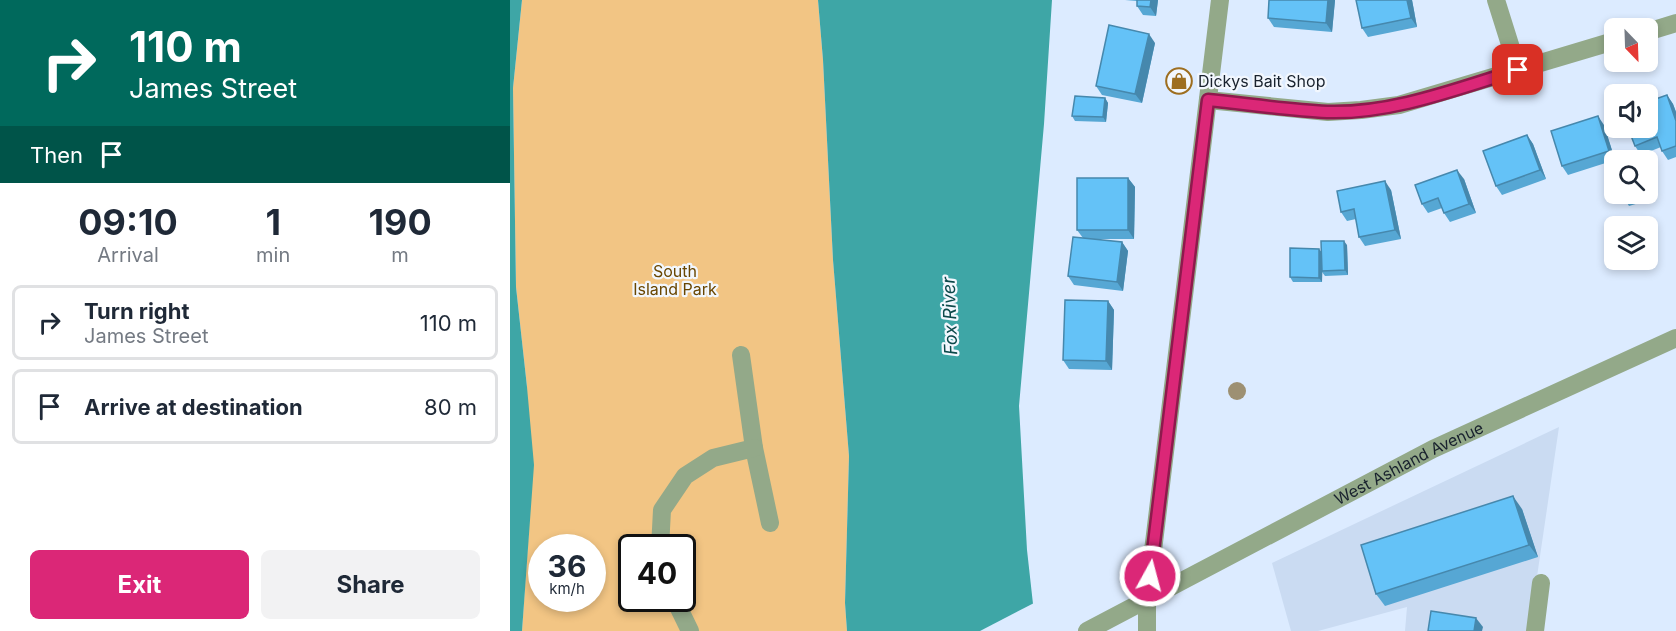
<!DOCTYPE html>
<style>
body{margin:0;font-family:Inter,sans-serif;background:#f2f2f3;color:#1f2937;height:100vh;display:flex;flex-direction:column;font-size:22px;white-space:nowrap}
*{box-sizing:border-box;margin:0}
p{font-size:20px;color:#747a83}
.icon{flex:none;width:33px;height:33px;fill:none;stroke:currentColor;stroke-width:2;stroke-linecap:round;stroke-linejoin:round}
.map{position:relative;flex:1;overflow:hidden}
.panel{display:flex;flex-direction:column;background:#fff;width:510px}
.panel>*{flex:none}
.banner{background:#00695c;color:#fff;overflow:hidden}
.needle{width:39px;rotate:157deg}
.tools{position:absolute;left:1094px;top:18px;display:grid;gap:12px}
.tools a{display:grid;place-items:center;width:54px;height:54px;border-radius:9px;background:#fff;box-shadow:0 3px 9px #0003;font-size:30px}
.speed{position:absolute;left:18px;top:534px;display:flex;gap:12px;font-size:30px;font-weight:700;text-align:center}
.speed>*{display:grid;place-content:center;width:78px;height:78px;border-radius:50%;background:#fff;box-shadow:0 3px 9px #0003;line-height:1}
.speed small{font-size:15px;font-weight:400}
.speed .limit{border:3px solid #111;border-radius:9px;background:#fff;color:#111}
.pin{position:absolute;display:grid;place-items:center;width:51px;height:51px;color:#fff;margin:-26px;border-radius:12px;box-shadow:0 3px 9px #0006}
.me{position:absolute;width:66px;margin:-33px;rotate:7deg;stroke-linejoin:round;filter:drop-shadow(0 0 4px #0008)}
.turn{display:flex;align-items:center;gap:21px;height:126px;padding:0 30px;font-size:27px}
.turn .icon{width:78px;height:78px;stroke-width:2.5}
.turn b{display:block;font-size:42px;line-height:51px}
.then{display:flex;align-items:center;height:57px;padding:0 30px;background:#0003;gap:12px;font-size:22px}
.eta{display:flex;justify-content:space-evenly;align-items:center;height:102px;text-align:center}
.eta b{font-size:36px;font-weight:700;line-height:42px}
.primary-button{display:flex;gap:12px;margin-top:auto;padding:12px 30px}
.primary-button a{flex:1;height:69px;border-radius:9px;background:#db2777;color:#fff;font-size:24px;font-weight:700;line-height:69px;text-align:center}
.primary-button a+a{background:#f2f2f3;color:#1f2937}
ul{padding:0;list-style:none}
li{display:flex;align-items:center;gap:18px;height:75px;margin:0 12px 9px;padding:0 18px;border:3px solid #e0e1e3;border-radius:9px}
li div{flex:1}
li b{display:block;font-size:22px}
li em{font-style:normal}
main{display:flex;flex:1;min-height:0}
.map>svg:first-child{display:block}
</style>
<main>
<section class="panel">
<div class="banner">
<div class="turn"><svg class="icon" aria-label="right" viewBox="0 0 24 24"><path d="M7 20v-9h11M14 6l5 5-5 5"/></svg><div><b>110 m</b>James Street</div></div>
<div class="then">Then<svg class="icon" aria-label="arrive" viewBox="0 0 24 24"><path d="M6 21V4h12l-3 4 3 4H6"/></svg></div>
</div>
<div class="eta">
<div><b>09:10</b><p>Arrival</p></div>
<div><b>1</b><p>min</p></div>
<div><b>190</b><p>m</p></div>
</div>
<ul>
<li><svg class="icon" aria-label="right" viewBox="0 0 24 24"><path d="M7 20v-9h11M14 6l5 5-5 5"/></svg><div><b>Turn right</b><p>James Street</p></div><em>110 m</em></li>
<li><svg class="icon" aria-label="arrive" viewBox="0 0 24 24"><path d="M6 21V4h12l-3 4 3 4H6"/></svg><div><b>Arrive at destination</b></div><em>80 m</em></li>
</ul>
<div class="primary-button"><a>Exit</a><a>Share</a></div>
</section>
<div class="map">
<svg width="1166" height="631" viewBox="0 0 1166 631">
<rect width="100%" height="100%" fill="#dcebff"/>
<polygon fill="#cadbf2" points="1049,427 1019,631 895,631 897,607 808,631 781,631 762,563"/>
<path fill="#f2c584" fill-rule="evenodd" d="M12 0H308L313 60 323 260 339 456 335 603 337 631H12L19 527 17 387 6 287 3 88ZM32 548H82V598H32ZM122 548H172V598H122Z"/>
<g fill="#3ea6a6">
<polygon points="0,0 12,0 3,88 6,287 17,387 24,465 12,631 0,631"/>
<polygon points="308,0 542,0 534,124 509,406 517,550 526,631 337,631 335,603 339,456 323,260 313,60"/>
</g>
<polygon fill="#dcebff" points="526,602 529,631 470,631"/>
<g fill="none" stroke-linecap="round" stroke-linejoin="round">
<g stroke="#93a989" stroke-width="18">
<polyline points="986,0 1008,70"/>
<polyline points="1137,32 1166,23"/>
<polyline points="698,100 818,112 851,110 889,105 1104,41"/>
<polyline points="231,355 244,448 260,523"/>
<polyline points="150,548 152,510 175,476 203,458 244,448"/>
<polyline points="164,598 180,631"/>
<path id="s1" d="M577 631 923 449 1166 338"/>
<polyline points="637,631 637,600 710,0"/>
<polyline points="1025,631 1031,583"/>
</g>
</g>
<circle fill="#9d9073" cx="727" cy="391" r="9"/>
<g fill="#56a7d4">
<polygon points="615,0 648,0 646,16 633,15 627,6 627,1"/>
<polygon points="759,0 825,0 822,32 764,27 758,18"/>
<polygon points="902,0 907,27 858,37 852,28"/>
<polygon points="645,43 632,103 592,95 586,86"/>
<polygon points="1157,95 1163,104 1166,112 1166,157 1158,160 1152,151 1151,147 1131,155 1125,146"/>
<polygon points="595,98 598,103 596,122 565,121 562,116"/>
<polygon points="1094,125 1105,160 1058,175 1052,166"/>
<polygon points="1017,135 1023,144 1036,179 992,195 986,186"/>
<polygon points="1104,175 1104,194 1127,194 1129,203 1119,206 1116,201 1114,194 1104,197 1101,192"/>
<polygon points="618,178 625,187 624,239 583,239 612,242 618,251 613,291 564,285 558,276 573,238 567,230"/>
<polygon points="954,179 966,213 940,222 934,213 932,208 918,213 912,204"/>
<polygon points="881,190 891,239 855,246 849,237 846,219 837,221 831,212"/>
<polygon points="837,245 838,275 815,276 812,272 812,282 783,282 780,277 811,251"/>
<polygon points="598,301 604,310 602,370 559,369 553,360"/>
<polygon points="1012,509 1028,557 875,606 866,594"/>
</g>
<g fill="#4688ad">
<polygon points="641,0 648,0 646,16 640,7"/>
<polygon points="818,0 825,0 822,32 816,23"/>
<polygon points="897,0 902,0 907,27 901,18"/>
<polygon points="639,34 645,43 632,103 625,94"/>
<polygon points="1157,95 1163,104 1166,112 1166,121"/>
<polygon points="595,98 598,103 596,122 593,117"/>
<polygon points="1088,116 1094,125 1105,160 1099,151"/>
<polygon points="1017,135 1023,144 1036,179 1030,170"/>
<polygon points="947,170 954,179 966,213 959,204"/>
<polygon points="618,178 625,187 624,239 618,230"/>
<polygon points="875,181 881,190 891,239 885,230"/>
<polygon points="1124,194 1127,194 1129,203 1126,199"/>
<polygon points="834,241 837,245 838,275 835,270"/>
<polygon points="612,242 618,251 613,291 607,282"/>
<polygon points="809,249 813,254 812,282 809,278"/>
<polygon points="598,301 604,310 602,370 596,361"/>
<polygon points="1003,496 1012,509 1028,557 1019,545"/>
<polygon points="966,618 973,627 972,631 964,631"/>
</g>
<g fill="#64c2f7" stroke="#4688ad" stroke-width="1.5">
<polygon points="627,0 641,0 640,7 627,6"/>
<polygon points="759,0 818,0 816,23 758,18"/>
<polygon points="846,0 897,0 901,18 852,28"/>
<polygon points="599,25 639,34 625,94 586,86"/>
<polygon points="1157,95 1166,121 1166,146 1152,151 1147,137 1125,146 1118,128 1137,128 1137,102"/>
<polygon points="565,96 595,98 593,117 562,116"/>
<polygon points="1088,116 1099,151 1052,166 1041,131"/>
<polygon points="1017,135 1030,170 986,186 973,151"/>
<polygon points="947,170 959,204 934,213 928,198 912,204 905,185"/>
<polygon points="1104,175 1104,191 1101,192 1097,176"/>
<rect x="567" y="178" width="51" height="52"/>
<polygon points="875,181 885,230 849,237 844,209 831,212 827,191"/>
<polygon points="1114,194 1124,194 1126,199 1116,201"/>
<polygon points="563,237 612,242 607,282 558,276"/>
<polygon points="811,241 834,241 835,270 812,271"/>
<polygon points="780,248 809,249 809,278 780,277"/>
<polygon points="555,300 598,301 596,361 553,360"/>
<polygon points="1003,496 1019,545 866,594 851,545"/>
<polygon points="921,611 966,618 964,631 918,631"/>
</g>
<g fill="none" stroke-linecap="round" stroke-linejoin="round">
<g stroke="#8e194d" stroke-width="15">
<path id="route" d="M640 576 698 100C738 104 777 110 817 112 882 114 946 89 1008 70"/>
</g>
<use href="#route" stroke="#db2777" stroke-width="10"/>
</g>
<defs>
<g id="shop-ring" transform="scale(1.35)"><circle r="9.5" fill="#f2f7fe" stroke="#9d6e20" stroke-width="1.5"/><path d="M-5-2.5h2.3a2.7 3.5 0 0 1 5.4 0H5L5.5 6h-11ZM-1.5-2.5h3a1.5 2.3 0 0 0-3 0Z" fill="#9d6e20"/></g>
</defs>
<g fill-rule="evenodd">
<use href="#shop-ring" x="669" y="81"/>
</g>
<g text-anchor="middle" stroke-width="4.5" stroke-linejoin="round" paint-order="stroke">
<g font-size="16" fill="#19222e" stroke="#f2f7fe" text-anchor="start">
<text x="688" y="87">Dickys Bait Shop</text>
</g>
<g font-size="16" fill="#694601" stroke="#f2f7fe">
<text x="165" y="277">South<tspan x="165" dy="18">Island Park</tspan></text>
</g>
<g font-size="16" fill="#19222e" stroke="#f2f7fe">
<text dy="6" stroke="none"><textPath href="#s1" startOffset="363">West Ashland Avenue</textPath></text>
</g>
<g font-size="18" font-style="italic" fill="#0b494a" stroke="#f2f7fe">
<text transform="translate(440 316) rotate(-92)" y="6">Fox River</text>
</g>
</g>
</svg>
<div class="tools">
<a><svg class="needle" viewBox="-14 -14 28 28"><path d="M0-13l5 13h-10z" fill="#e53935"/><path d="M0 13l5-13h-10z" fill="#747a83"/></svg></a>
<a><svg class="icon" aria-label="sound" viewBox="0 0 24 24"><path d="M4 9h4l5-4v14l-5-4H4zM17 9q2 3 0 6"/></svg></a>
<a><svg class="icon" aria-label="search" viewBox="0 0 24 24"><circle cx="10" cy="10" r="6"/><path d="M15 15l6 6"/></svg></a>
<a><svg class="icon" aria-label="layers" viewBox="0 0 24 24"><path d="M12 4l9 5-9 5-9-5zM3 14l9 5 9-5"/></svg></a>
</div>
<div class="speed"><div>36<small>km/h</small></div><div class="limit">40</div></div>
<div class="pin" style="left:1008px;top:70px;background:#d93025"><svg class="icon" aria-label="arrive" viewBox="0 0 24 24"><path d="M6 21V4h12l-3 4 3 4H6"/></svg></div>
<svg class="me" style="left:640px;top:576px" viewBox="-20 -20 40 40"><circle r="17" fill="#db2777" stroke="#fff" stroke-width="3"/><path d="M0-11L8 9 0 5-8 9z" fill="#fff"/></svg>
</div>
</main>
